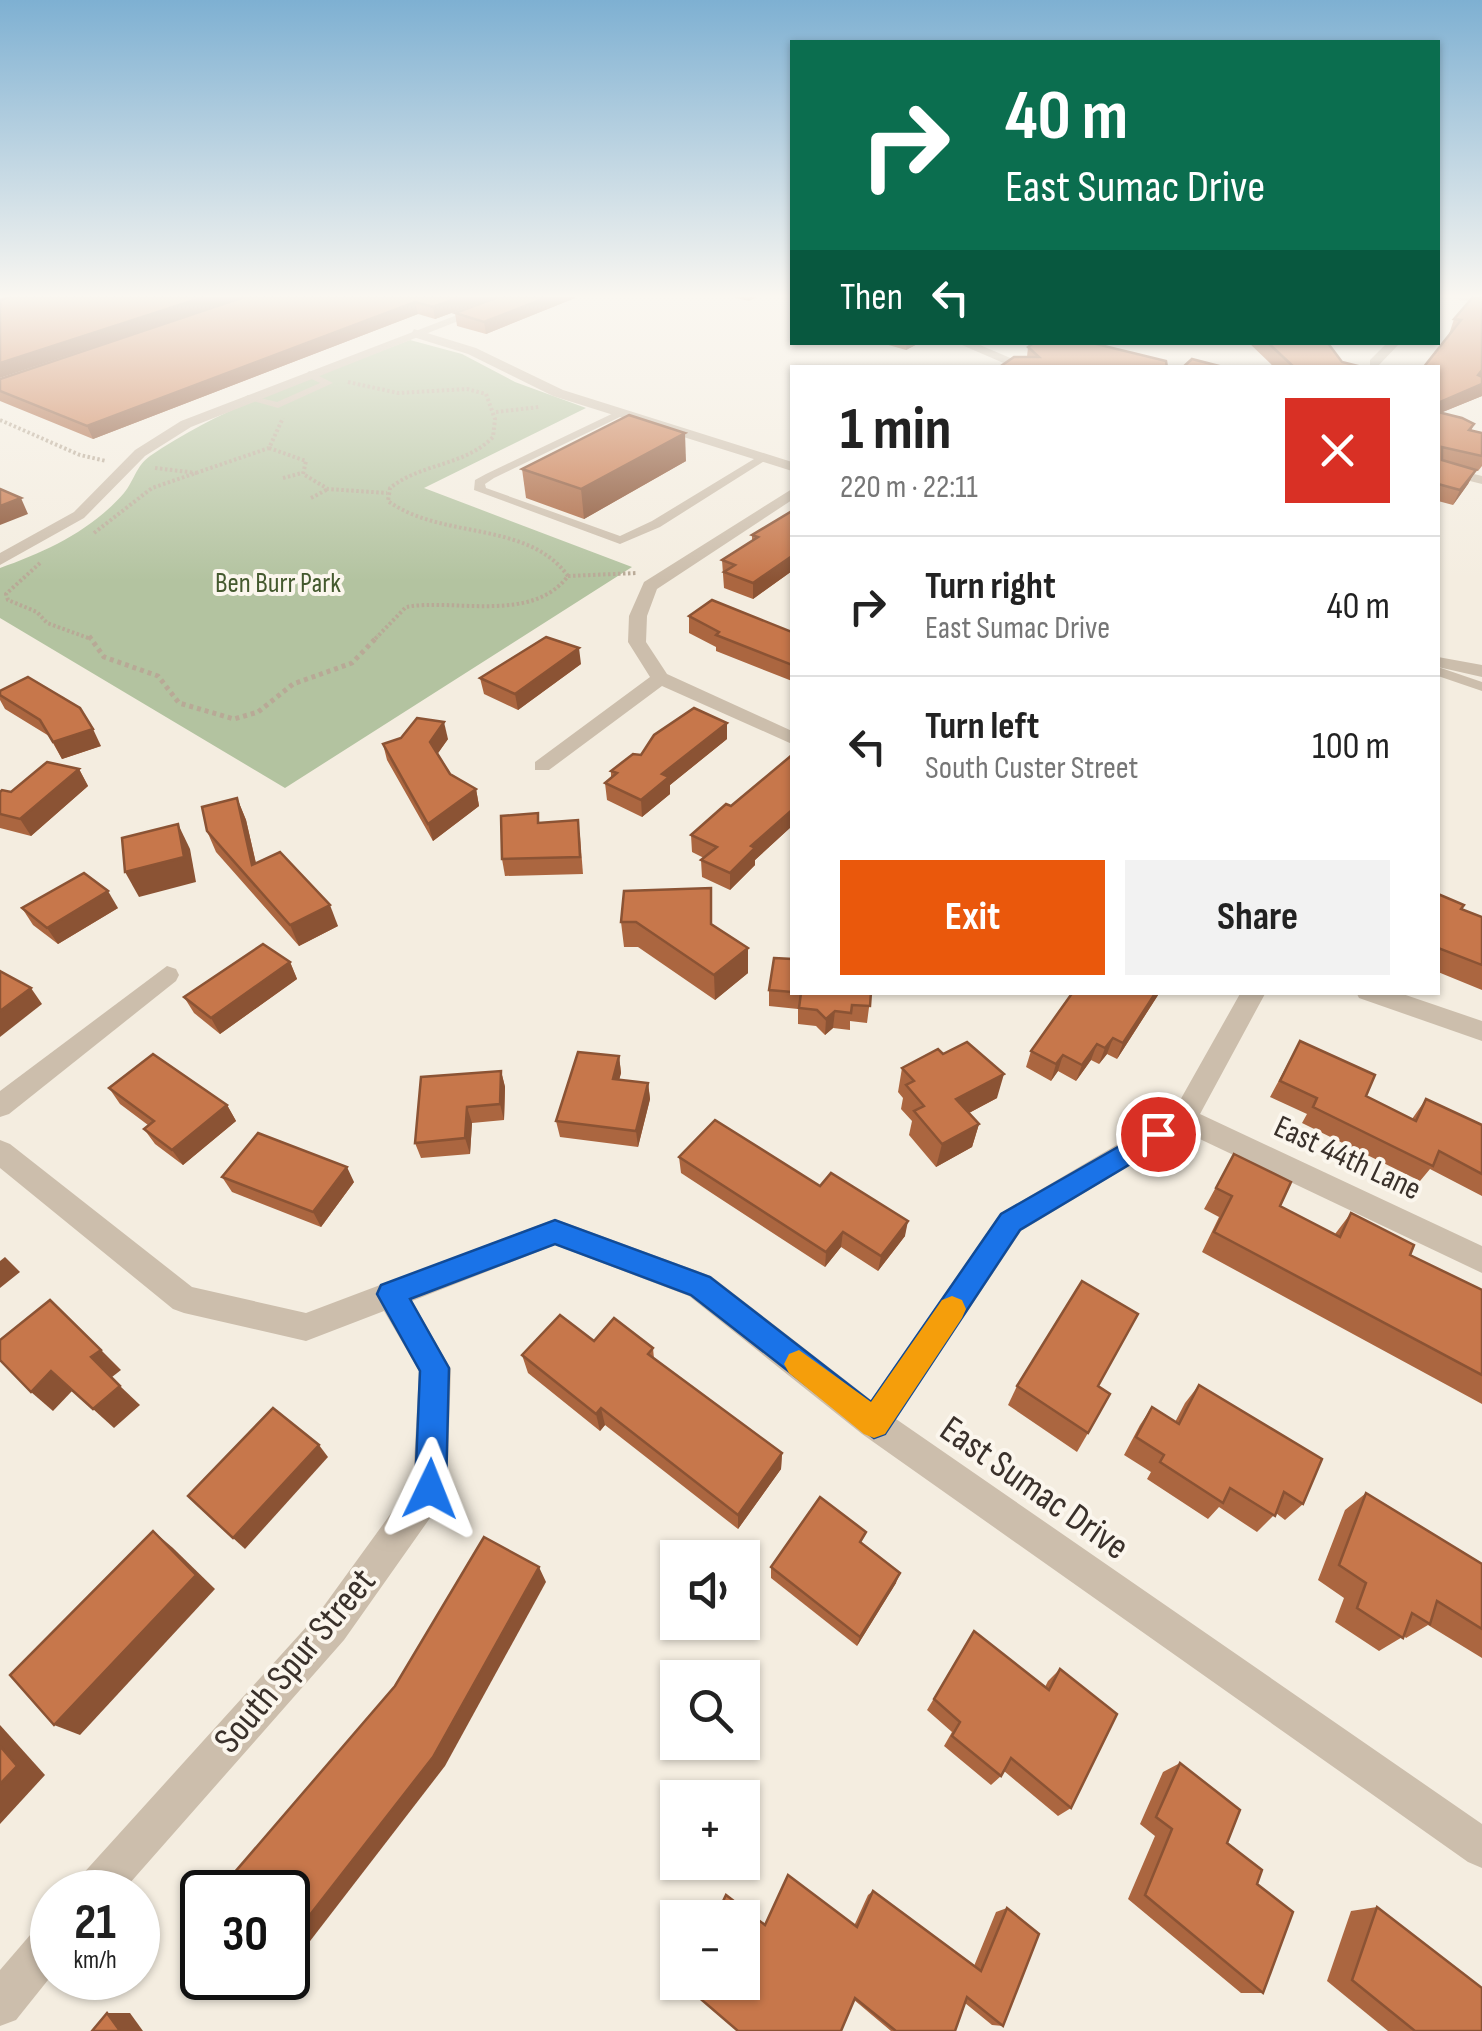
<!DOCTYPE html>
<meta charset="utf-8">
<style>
body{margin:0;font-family:"Sofia Sans Condensed",sans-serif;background:#f2f2f2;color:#222;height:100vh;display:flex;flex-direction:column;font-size:38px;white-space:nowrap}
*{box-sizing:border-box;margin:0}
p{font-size:32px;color:#767676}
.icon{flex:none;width:55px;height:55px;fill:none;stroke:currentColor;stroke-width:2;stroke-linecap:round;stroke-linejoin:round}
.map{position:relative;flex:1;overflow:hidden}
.sheet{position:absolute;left:790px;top:365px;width:650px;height:630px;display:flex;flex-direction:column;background:#fff;border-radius:0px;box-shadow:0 2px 8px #0004}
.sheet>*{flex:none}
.guide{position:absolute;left:790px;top:40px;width:650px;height:305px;border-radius:0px;box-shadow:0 2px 8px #0004;background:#0b6e4f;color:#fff;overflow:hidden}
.buttons{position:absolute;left:660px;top:1540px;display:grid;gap:20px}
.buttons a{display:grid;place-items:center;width:100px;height:100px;border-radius:0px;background:#fff;box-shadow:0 2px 8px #0004;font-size:50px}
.speed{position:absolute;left:30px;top:1870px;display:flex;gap:20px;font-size:50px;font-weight:700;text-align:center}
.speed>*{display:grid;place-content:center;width:130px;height:130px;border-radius:50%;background:#fff;box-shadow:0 2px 8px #0004;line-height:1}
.speed small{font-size:25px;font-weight:400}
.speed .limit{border:5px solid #111;border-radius:15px;background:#fff;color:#111}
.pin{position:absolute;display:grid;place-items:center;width:85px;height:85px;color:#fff;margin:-42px;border:5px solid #fff;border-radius:50%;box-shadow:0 2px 10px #0007}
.me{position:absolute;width:110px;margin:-55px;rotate:2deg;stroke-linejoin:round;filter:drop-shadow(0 0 8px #0008)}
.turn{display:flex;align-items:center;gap:35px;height:210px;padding:0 50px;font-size:45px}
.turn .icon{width:130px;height:130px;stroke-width:2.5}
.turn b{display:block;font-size:70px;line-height:85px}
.then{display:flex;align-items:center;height:95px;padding:0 50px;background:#0003;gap:20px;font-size:38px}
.round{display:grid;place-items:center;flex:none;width:105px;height:105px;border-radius:0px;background:#f2f2f2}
.overview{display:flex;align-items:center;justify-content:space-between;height:170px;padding:0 50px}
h1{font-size:60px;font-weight:700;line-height:75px}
.primary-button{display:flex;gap:20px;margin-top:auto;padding:20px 50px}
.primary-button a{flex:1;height:115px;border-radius:0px;background:#ea580c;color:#fff;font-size:40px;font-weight:700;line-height:115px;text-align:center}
.primary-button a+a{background:#f2f2f2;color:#222}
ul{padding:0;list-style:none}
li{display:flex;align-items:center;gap:30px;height:140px;padding:0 50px;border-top:2px solid #e0e0e0}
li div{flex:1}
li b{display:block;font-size:38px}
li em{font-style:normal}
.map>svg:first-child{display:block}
</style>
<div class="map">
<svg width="1482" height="2031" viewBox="0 0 1482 2031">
<rect width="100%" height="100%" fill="#f4ede0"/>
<path fill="#b3c3a0" d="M410 340 462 354 515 382 586 408 424 488 632 567 285 788 0 618V568C45 552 91 531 124 493 134 481 136 466 150 456 227 403 322 374 410 340Z"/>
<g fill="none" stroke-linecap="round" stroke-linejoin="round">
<g stroke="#b8a996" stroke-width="4" stroke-dasharray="2.5 2.5" stroke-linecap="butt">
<path d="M348 382 398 393 467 389 486 394 495 419 493 437C465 466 421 463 390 488L388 501C442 540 527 520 568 576 532 624 454 598 406 607L375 639"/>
<polyline points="496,412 539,407"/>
<polyline points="0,420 80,455 106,461"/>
<polyline points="269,448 306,461 303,474 328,489 387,493"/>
<polyline points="155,468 197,473"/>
<polyline points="283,478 302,473"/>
<polyline points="311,498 328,489"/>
<polyline points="94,533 152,488 269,448 283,418"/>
<polyline points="40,563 6,594 8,600 37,612 47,623 91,639"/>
<polyline points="568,576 637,573"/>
</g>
<polyline stroke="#b8a996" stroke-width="5" stroke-dasharray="4 4" stroke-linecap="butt" points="89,636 104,657 158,676 179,703 234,719 258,712 293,684 352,663 378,636"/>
<g fill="#ccbeac" fill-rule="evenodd">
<polygon points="309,371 333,383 278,408 243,398 248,395 277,402 320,383 305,376"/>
<polygon points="620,410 624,411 624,415 494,478 485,484 486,488 620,536 652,521 759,456 769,458 660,527 620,544 474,490 475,480 486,474"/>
<polygon points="1438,667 1482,682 1482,691 1438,676"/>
</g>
<g fill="#ccbeac" fill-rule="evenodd">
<polygon points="1455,297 1482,298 1482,304 1457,299"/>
<polygon points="414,329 476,348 563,390 792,462 792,471 553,396 468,354 410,336"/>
<polygon points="955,342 973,342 1034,368 1015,368"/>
<polygon points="1388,342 1401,342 1378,366 1370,366 1370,360"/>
<polygon points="1438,465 1482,476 1482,484 1438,473"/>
<polygon points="792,489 792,500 657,589 647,616 646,642 667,674 792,731 792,744 662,686 549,770 535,770 535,762 650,677 628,642 629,616 644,582"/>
<polygon points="1438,657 1482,665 1482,677 1438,667"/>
<polygon points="167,966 176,969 179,975 176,981 9,1114 0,1117 0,1091"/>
<polygon points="1241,992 1266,992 1200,1114 1482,1246 1482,1273 1185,1132 1021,1231 896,1419 1482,1824 1482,1868 1468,1862 862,1434 689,1296 555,1245 412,1301 451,1369 447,1489 442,1501 344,1640 122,1892 74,1892 80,1877 318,1614 413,1483 419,1371 384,1311 306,1341 184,1313 173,1309 0,1168 0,1140 10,1144 192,1287 306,1313 555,1219 711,1276 871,1400 1001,1213 1174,1111"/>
<polygon points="1356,992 1397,992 1482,1021 1482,1041 1359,998"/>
<polygon points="52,1921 52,1975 16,2020 0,2026 0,1970 37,1927"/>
</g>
<polygon fill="#ccbeac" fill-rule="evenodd" points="504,297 519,297 191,427 145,456 84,518 0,565 0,553 74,512 135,450 181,421"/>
</g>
<g fill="#ab6640">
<polygon points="244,297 495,297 435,319 418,314 93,439 0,401 0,379"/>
<polygon points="732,297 757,297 749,301"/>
<polygon points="1482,297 1482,396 1440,413 1474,424 1471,431 1482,433 1482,466 1478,471 1475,471 1468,484 1453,505 1438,501 1438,368 1454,319"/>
<polygon points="575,298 486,334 457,326 455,313"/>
<polygon points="878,342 921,342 906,350"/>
<polygon points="1248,342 1328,342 1342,362 1366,368 1275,368"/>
<polygon points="1028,347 1167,368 1027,357"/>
<polygon points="686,461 584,519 526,498 522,469"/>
<polygon points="792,511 792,571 753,599 724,588 722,560 752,541 752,535"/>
<polygon points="689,616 792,632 792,681 716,651 716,647 689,633"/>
<polygon points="581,664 518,710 484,694 480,678"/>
<polygon points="0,691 101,746 62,759 49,736 5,709 0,700"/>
<polygon points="448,739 437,754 450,774 476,789 479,806 433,841 387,760 383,744"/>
<polygon points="727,739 670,785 670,794 642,817 607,800 605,783 611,778 611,771 641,755"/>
<polygon points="792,755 792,826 755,860 755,865 730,890 702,877 701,860 704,858 692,852 691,835 731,806"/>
<polygon points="79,769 88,786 31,836 0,828 0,792 11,792"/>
<polygon points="237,798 246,820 256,863 338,926 299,946 216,852 207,831"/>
<polygon points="539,823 580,836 583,874 505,876 502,859"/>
<polygon points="1438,894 1461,909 1482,917 1482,990 1438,972"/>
<polygon points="22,908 118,908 58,944 33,925"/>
<polygon points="621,922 712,924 748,973 715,1000 638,947 624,947"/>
<polygon points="290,962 297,979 220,1034 194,1013 184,997"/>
<polygon points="769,990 871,992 867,1023 850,1021 850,1030 833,1028 825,1035 816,1026 798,1024 798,1009 769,1006"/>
<polygon points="1160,992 1117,1059 1107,1054 1099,1064 1091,1060 1076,1081 1058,1071 1051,1081 1026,1067 1031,1051"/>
<polygon points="1300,1041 1366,1096 1412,1119 1426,1099 1482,1125 1482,1196 1430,1169 1420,1181 1302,1123 1307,1114 1270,1097"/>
<polygon points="943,1054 997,1098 969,1113 979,1124 972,1147 936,1167 909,1135 912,1121 901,1109 903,1098 898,1092 902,1068"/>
<polygon points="619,1056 621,1073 619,1080 648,1083 650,1099 638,1147 560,1137 556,1121"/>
<polygon points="501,1071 505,1087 504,1120 472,1123 470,1154 421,1158 415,1143"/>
<polygon points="109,1088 227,1105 236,1121 183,1165 155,1144 144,1129 148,1125 120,1104"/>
<polygon points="1234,1154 1280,1206 1335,1234 1351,1213 1410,1255 1482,1290 1482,1404 1202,1252 1219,1217 1204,1209"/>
<polygon points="679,1157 820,1186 905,1236 878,1271 841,1247 825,1267 681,1173"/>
<polygon points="222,1177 354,1182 321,1227 232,1192"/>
<polygon points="594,1341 653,1348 654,1359 782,1453 781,1469 738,1529 605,1425 600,1431 528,1373 522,1355"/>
<polygon points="1199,1385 1303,1504 1285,1520 1276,1513 1257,1532 1219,1507 1208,1519 1147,1479 1151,1472 1124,1455 1140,1425 1152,1407 1175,1422 1185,1403"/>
<polygon points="1017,1386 1098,1386 1088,1433 1077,1452 1008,1405"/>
<polygon points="1366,1493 1482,1564 1482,1658 1428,1625 1406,1638 1404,1636 1379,1651 1335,1622 1344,1598 1318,1580 1345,1510"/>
<polygon points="862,1544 896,1583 857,1646 771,1578 771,1567"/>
<polygon points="974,1631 1045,1687 1048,1681 1060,1669 1071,1808 1058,1816 1004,1771 1001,1776 991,1785 944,1746 952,1732 927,1710"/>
<polygon points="1180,1763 1227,1843 1257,1884 1263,1993 1241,1993 1128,1899 1155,1836 1140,1824 1163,1772"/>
<polygon points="873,1891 974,1966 996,1912 1007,1908 1003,2026 992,2025 965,2003 955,2031 891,2031 765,1925 854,1926 868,1895"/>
<polygon points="1377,1907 1482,2031 1388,2031 1327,1981 1351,1911"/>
</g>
<g fill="#8b5334">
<polygon points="204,297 244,297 0,378 0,363"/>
<polygon points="461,297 495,297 435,319 433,307"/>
<polygon points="548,297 575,297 575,298 486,334 484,322"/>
<polygon points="415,302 418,314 93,439 87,426"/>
<polygon points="907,342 921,342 906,350"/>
<polygon points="1482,370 1482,396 1438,414 1438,403 1478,375"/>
<polygon points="685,433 686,461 584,519 581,489"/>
<polygon points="1476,470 1468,484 1453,505 1460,490"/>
<polygon points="21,498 28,514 0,525 0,506"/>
<polygon points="792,556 792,571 753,599 753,583"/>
<polygon points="579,648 581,664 518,710 515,694"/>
<polygon points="444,722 448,739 434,759 430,742"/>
<polygon points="727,723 727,739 670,785 670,794 642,817 641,800 662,774"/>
<polygon points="93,729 101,746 62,759 53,742"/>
<polygon points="79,769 88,786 31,836 20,819"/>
<polygon points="476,789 479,806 433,841 428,824"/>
<polygon points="237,798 246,820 261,886 252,865"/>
<polygon points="792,810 792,826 755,860 755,865 730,890 730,873 751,846"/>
<polygon points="178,824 190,849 196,882 139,897 125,872"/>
<polygon points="108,891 118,908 58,944 47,928"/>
<polygon points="330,905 338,926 299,946 290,925"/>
<polygon points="748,948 748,973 715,1000 714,975"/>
<polygon points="290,962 297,979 220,1034 211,1018"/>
<polygon points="31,988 42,1004 0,1037 0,1011"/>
<polygon points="1156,992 1160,992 1117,1059 1123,1043"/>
<polygon points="835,1011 833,1028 825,1035 826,1019"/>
<polygon points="1113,1038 1107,1054 1099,1064 1105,1048"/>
<polygon points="1097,1044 1091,1060 1076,1081 1082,1065"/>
<polygon points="1063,1055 1058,1071 1051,1081 1056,1064"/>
<polygon points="619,1056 621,1073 615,1095 613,1079"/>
<polygon points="501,1071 505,1087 504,1120 500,1104"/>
<polygon points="1004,1074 997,1098 950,1123 956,1099"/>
<polygon points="648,1083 650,1099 638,1147 636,1131"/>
<polygon points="227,1105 236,1121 183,1165 172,1150"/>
<polygon points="467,1107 472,1123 470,1154 465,1138"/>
<polygon points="979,1124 972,1147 936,1167 942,1144"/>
<polygon points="347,1167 354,1182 321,1227 313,1212"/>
<polygon points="908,1221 905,1236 878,1271 881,1256"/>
<polygon points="843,1232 841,1247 825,1267 826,1252"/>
<polygon points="5,1257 20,1272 0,1288 0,1261"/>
<polygon points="101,1350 121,1370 112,1377 91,1357"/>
<polygon points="51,1371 73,1390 53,1411 31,1392"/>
<polygon points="120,1386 140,1405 114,1428 93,1409"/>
<polygon points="601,1408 605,1425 600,1431 596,1414"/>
<polygon points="319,1445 328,1457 245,1549 233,1538"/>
<polygon points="782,1453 781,1469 738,1529 738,1515"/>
<polygon points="153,1531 173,1548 215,1589 80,1735 54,1725"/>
<polygon points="539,1567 546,1582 445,1766 297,1958 288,1957 288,1943"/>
<polygon points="900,1573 896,1583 857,1646 860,1637"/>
<polygon points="0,1725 45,1775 0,1824"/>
<polygon points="107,2013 130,2013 143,2031 120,2031"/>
</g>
<g fill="#c7774b" stroke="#8b5334" stroke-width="2.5">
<polygon points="8,297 204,297 0,363 0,300"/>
<polygon points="244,297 461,297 433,307 415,302 87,426 0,391 0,379"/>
<polygon points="498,297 548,297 484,322 455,313"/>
<polygon points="1473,297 1482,297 1482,370 1478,375 1482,377 1482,384 1438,403 1438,368 1423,368 1461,320 1454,319"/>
<polygon points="1035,342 1088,342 1166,361 1167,368 998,368 1014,357 1039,357 1028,347"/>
<polygon points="1267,342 1327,342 1342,362 1366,368 1295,368"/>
<polygon points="1192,359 1227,368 1182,368"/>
<polygon points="1438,412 1462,418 1474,424 1469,430 1482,433 1482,456 1442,447 1442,460 1476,470 1460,490 1438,484"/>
<polygon points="629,415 685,433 581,489 522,469"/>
<polygon points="0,489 21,498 0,506"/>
<polygon points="792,511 792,556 753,583 724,572 735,565 722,560 758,537 752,535"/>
<polygon points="712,600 792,632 792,665 716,635 719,632 689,616"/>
<polygon points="546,637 579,648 515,694 480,678"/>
<polygon points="28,677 80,708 93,729 53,742 40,720 0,695 0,691"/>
<polygon points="694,708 727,723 662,774 669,777 641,800 605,783 617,773 611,771 633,754 641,755 654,735"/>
<polygon points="417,718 444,722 430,742 450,774 476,789 428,824 383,744 401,738"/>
<polygon points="792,755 792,810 751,846 755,848 730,873 701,860 717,847 691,835 726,804 731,806"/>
<polygon points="47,762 79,769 20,819 0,814 0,792 2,790 11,792"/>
<polygon points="237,798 252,865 280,852 330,905 290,925 207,831 202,807"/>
<polygon points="538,813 538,823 578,820 580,857 502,859 501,816"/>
<polygon points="178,824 184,857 125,872 122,838"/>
<polygon points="84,873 108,891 47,928 22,908"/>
<polygon points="711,888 711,924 748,948 714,975 636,922 621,922 624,891"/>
<polygon points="1438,894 1464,905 1461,909 1482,917 1482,965 1438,948"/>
<polygon points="263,944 290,962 211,1018 184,997"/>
<polygon points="774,958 792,959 792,992 769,990"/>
<polygon points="0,971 31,988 0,1011"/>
<polygon points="796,992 871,992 870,1006 852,1005 851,1013 835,1011 826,1019 817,1010 799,1008 801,993"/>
<polygon points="1073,992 1156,992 1123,1043 1113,1038 1105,1048 1097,1044 1082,1065 1063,1055 1056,1064 1031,1051"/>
<polygon points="1300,1041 1375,1075 1366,1096 1416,1121 1426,1099 1482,1125 1482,1174 1439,1151 1433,1166 1313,1107 1317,1098 1280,1081"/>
<polygon points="967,1042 1004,1074 956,1099 979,1124 942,1144 914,1111 924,1106 906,1085 914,1081 902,1068 938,1049 943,1054"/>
<polygon points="578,1052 619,1056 613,1079 648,1083 636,1131 556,1121"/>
<polygon points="153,1054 227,1105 172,1150 144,1129 154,1121 109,1088"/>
<polygon points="501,1071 500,1104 467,1107 465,1138 415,1143 421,1077"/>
<polygon points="715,1120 820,1186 831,1173 908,1221 881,1256 843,1232 826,1252 679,1157"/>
<polygon points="258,1133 347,1167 313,1212 222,1177"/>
<polygon points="1234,1154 1291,1182 1280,1206 1340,1237 1351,1213 1414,1245 1410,1255 1482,1290 1482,1375 1214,1232 1232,1196 1216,1188"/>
<polygon points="1082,1281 1138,1314 1098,1386 1110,1394 1088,1433 1017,1386"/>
<polygon points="50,1300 101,1350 91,1357 120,1386 93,1409 51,1371 31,1392 0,1360 0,1340"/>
<polygon points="560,1315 594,1341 614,1318 653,1348 648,1354 782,1453 738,1515 601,1408 596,1414 522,1355"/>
<polygon points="1199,1385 1322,1459 1303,1504 1284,1492 1275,1516 1230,1488 1223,1503 1160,1462 1164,1455 1136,1437 1152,1407 1179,1424"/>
<polygon points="273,1408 319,1445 233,1538 188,1496"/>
<polygon points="1366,1493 1482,1564 1482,1629 1437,1601 1430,1624 1412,1613 1403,1638 1357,1608 1366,1583 1339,1565"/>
<polygon points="820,1497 866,1532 860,1542 900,1573 860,1637 771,1567"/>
<polygon points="153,1531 196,1575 54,1725 10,1675"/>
<polygon points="484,1537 539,1567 433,1757 288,1943 288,1892 227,1892 222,1887 395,1686"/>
<polygon points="974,1631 1049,1690 1060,1669 1117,1714 1071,1808 1011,1758 1001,1776 952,1736 960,1722 934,1699"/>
<polygon points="0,1746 17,1766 0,1784"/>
<polygon points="1180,1763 1240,1810 1227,1843 1262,1870 1257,1884 1293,1912 1263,1993 1145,1895 1172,1829 1156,1817"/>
<polygon points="788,1875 857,1927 873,1891 981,1971 1007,1908 1039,1934 1003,2026 967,1997 955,2031 896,2031 855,1998 841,2031 738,2031 682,1983 742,1982 742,1918 715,1918 726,1895 765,1925"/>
<polygon points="1377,1907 1482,1988 1482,2031 1415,2031 1352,1980"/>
<polygon points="107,2013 120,2031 92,2031"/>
</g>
<linearGradient id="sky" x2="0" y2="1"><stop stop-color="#7eb0d2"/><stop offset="0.51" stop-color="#faf7f1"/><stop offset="1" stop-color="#faf7f1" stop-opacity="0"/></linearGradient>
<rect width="1482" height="581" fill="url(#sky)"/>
<polygon fill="#1a73e8" stroke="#114b97" stroke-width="2.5" points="1158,1124 1167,1127 1171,1134 1167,1142 1020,1230 885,1434 874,1438 691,1295 555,1244 410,1299 449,1368 446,1489 441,1500 430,1505 419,1500 415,1489 420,1371 377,1294 381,1285 555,1220 710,1277 871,1402 1001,1214"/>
<polygon fill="#f59e0b" points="952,1296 962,1300 966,1309 962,1318 885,1434 874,1438 864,1434 789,1373 784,1364 789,1354 799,1350 871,1402 942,1300"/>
<g text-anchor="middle" stroke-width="8" stroke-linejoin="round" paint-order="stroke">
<g font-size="28" fill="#44592e" stroke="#fbf6ed">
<text x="278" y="592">Ben Burr Park</text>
</g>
<g font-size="32" fill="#3a312b" stroke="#fbf6ed">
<text transform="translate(1348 1157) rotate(25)" y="11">East 44th Lane</text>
</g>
<g font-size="38" fill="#3a312b" stroke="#fbf6ed">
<text transform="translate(1035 1487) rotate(35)" y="13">East Sumac Drive</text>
<text transform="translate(294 1660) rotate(-50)" y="13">South Spur Street</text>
</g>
</g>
</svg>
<div class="buttons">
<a><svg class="icon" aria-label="sound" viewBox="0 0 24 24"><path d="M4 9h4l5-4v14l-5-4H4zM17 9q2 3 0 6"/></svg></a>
<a><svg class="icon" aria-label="search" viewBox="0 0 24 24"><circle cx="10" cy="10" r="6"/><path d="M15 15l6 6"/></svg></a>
<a>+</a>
<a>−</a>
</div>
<div class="speed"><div>21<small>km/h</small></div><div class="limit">30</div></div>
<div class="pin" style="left:1158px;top:1134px;background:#d93025"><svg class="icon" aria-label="arrive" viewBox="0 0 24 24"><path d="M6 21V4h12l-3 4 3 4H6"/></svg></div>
<svg class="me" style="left:430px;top:1489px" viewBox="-20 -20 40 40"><path d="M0-17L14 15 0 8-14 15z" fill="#1a73e8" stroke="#fff" stroke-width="4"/></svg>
<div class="guide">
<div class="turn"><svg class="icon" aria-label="right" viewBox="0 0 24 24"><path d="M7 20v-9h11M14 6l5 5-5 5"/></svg><div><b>40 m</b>East Sumac Drive</div></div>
<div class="then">Then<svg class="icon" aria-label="left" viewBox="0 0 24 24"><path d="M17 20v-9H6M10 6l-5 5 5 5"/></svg></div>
</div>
<section class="sheet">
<div class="overview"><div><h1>1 min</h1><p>220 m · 22:11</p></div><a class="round" style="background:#d93025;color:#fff"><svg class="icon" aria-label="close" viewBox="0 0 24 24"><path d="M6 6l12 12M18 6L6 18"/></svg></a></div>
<ul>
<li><svg class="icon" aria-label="right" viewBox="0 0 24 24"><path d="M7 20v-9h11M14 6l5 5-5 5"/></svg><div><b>Turn right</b><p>East Sumac Drive</p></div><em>40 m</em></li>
<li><svg class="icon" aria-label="left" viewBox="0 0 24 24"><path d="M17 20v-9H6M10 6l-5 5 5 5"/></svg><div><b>Turn left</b><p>South Custer Street</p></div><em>100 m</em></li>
</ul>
<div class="primary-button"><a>Exit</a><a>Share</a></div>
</section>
</div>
